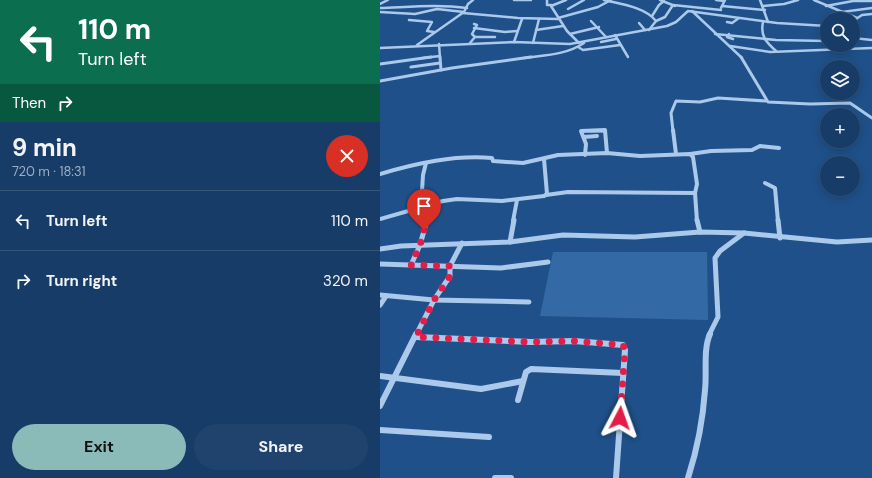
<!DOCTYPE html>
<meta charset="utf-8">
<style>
body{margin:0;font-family:"DM Sans",sans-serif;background:#20436d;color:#f1f3f6;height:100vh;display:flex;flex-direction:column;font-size:15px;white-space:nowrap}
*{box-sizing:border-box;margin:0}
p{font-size:13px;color:#9eadc0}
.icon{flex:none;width:22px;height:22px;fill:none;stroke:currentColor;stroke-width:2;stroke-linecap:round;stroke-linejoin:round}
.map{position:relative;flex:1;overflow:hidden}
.sheet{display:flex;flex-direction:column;background:#173c67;width:380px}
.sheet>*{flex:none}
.hud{background:#0b6e4f;color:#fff;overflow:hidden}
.tools{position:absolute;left:440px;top:12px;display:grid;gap:8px}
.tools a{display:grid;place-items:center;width:40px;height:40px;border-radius:50%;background:#173c67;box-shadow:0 2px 10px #0003,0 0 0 1px #36567b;font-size:20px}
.pin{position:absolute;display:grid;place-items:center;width:34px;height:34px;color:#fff;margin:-41px -17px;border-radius:50% 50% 50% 0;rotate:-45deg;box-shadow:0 0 4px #0007}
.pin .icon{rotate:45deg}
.me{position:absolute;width:44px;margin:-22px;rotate:4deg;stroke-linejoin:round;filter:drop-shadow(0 0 3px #0008)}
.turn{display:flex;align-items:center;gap:14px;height:84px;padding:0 12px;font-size:18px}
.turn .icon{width:52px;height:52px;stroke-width:2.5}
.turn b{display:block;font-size:28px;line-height:34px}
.then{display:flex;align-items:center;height:38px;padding:0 12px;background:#0003;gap:8px;font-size:15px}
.round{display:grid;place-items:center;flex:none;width:42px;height:42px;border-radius:21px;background:#20436d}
.head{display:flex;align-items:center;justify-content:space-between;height:68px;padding:0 12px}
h1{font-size:24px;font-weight:700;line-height:30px}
.action{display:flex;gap:8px;margin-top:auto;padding:8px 12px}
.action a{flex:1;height:46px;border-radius:24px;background:#8bbbb9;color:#111;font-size:16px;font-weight:700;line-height:46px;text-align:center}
.action a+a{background:#20436d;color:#f1f3f6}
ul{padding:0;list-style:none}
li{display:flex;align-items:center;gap:12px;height:60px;padding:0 12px;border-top:1px solid #36567b}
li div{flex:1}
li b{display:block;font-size:15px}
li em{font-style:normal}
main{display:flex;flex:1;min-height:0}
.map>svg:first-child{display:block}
</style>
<main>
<section class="sheet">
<div class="hud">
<div class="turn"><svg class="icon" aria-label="left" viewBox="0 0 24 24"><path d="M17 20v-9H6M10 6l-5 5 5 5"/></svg><div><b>110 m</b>Turn left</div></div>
<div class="then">Then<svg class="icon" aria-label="right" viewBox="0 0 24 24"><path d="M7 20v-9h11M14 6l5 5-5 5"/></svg></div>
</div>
<div class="head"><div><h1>9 min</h1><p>720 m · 18:31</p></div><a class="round" style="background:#d93025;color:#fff"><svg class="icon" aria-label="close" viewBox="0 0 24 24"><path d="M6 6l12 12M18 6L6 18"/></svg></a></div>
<ul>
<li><svg class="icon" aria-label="left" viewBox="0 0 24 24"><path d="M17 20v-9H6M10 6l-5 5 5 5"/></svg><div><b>Turn left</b></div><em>110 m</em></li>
<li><svg class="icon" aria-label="right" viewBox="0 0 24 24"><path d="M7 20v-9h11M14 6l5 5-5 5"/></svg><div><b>Turn right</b></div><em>320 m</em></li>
</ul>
<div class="action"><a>Exit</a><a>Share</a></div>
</section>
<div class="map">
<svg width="492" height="478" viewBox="0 0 492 478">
<rect width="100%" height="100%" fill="#1f5089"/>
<polygon fill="#336aa6" points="173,252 327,252 328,320 160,316"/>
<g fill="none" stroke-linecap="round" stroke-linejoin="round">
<g stroke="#abc9eb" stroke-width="2.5">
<polyline points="134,0 151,0"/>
<polyline points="167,0 167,5 171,5"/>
<polyline points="186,0 171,6 187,31 199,43"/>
<path d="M224 0C240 4 265 7 276 21L269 30"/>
<polyline points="280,0 295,6"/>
<polyline points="336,0 344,1"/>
<polyline points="380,0 388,22"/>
<polyline points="434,0 477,18"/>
<polyline points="0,4 8,0"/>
<polyline points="342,6 385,10"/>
<polyline points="383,6 404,4 418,0"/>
<polyline points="446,6 473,1 492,1"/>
<path d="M0 8C29 7 58 4 87 8"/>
<polyline points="341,8 345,0"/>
<polyline points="188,9 204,0"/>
<polyline points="312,11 362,58"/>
<polyline points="0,12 35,14 57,9 84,12"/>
<polyline points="462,12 492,8"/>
<polyline points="83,13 138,18 178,19"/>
<polyline points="272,16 279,5 284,1"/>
<polyline points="178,18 218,7 231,0"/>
<polyline points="29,20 52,22 47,31 54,32"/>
<polyline points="211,21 226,37"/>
<polyline points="276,21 285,17 293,5 341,10"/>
<polyline points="473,21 482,15 492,14"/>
<polyline points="347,22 352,23 359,18"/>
<path d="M383 22C380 36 386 42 396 51"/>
<polyline points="259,23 265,30"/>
<polyline points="94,28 125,32 137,31"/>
<polyline points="156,30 183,26"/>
<polyline points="190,34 219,27"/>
<polyline points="335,34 396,40 447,41"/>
<polyline points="349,34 347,37 353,39"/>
<polyline points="235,35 248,57"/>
<polyline points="95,37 115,37"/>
<polyline points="473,38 492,40"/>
<polyline points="134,42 142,19"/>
<polyline points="221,42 236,39"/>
<polyline points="90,43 95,37 92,34 97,25 94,24"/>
<polyline points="153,43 159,19"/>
<polyline points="59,44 60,58"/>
<polyline points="37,45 84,12 88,4 93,0"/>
<polyline points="350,46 390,52 492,48"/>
<polyline points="198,47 203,50 240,45"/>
<polyline points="0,48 134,42 190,44 287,26 296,22 308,11 397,23 447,26"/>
<polyline points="43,58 60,56"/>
<path d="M144 58C165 55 186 55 204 43"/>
</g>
<g stroke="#abc9eb" stroke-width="3">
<polyline points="60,57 61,70"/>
<polyline points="361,57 388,102 430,104 470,103 492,118"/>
<polyline points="0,64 51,57"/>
<polyline points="31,67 60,63"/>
<polyline points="0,81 72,68 151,57"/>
<polyline points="210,131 225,131"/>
<polyline points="293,131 291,113 296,101 320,102 338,98 386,101"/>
</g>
<g stroke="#abc9eb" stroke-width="4">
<polyline points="293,130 296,154"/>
<polyline points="204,137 217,136"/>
<polyline points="310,154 331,151 372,150 380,146 399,148"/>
<polyline points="205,155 206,144 201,131 225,130 227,153"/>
<path d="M0 174C37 163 74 155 112 158L113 161 143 163 178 155 227 153 260 156 310 154 313 157 317 184 315 193 317 221"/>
<polyline points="385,183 395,188 398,221"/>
<polyline points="166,195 188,192 315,193"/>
<polyline points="41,207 43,175 46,163"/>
<polyline points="0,219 63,201 77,199 122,201 164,196 167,194 164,159"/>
<polyline points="46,221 51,204"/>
<polyline points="133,221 137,200"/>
</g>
<g stroke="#abc9eb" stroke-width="5">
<polyline points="317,220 320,232"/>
<polyline points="398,220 400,238"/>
<polyline points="130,242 134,220"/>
<polyline points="0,249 21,246 130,242 183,235 255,237 320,232 364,233 457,242 492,240"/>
<polyline points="0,264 121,268 168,262"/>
<polyline points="31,265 40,245 47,220"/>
<polyline points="0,295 54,300 149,302"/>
<polyline points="0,305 6,296"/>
<polyline points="36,335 54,300 70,276 70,266 82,243"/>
<polyline points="329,335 338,317 335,258 340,251 364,233"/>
</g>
<g stroke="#abc9eb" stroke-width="6">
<polyline points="36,337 151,342 194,341 243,345 245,350 236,478"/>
<polyline points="0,376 101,389 143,381"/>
<polyline points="138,400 146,372 151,369 243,373"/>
<polyline points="0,406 36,334"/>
<polyline points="0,430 109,437"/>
<polyline points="115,478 131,478"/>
<path d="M308 478C317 450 323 419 325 390 327 373 323 349 330 334"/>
</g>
</g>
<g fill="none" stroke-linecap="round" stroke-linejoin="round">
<polyline stroke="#e11d48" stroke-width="7" stroke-dasharray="0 12.6" points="44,230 40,245 31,265 70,266 70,276 54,300 36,337 151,342 194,341 243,345 245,350 240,418"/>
</g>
</svg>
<div class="tools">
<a><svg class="icon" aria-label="search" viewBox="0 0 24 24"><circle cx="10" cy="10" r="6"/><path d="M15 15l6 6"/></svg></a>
<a><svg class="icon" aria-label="layers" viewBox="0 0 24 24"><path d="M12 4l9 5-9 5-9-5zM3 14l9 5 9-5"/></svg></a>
<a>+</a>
<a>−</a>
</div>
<div class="pin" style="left:44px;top:230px;background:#d93025"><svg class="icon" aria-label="arrive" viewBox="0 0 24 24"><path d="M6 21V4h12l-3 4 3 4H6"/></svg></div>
<svg class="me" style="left:240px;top:418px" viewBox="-20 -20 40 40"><path d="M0-17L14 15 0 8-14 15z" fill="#e11d48" stroke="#fff" stroke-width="4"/></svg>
</div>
</main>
